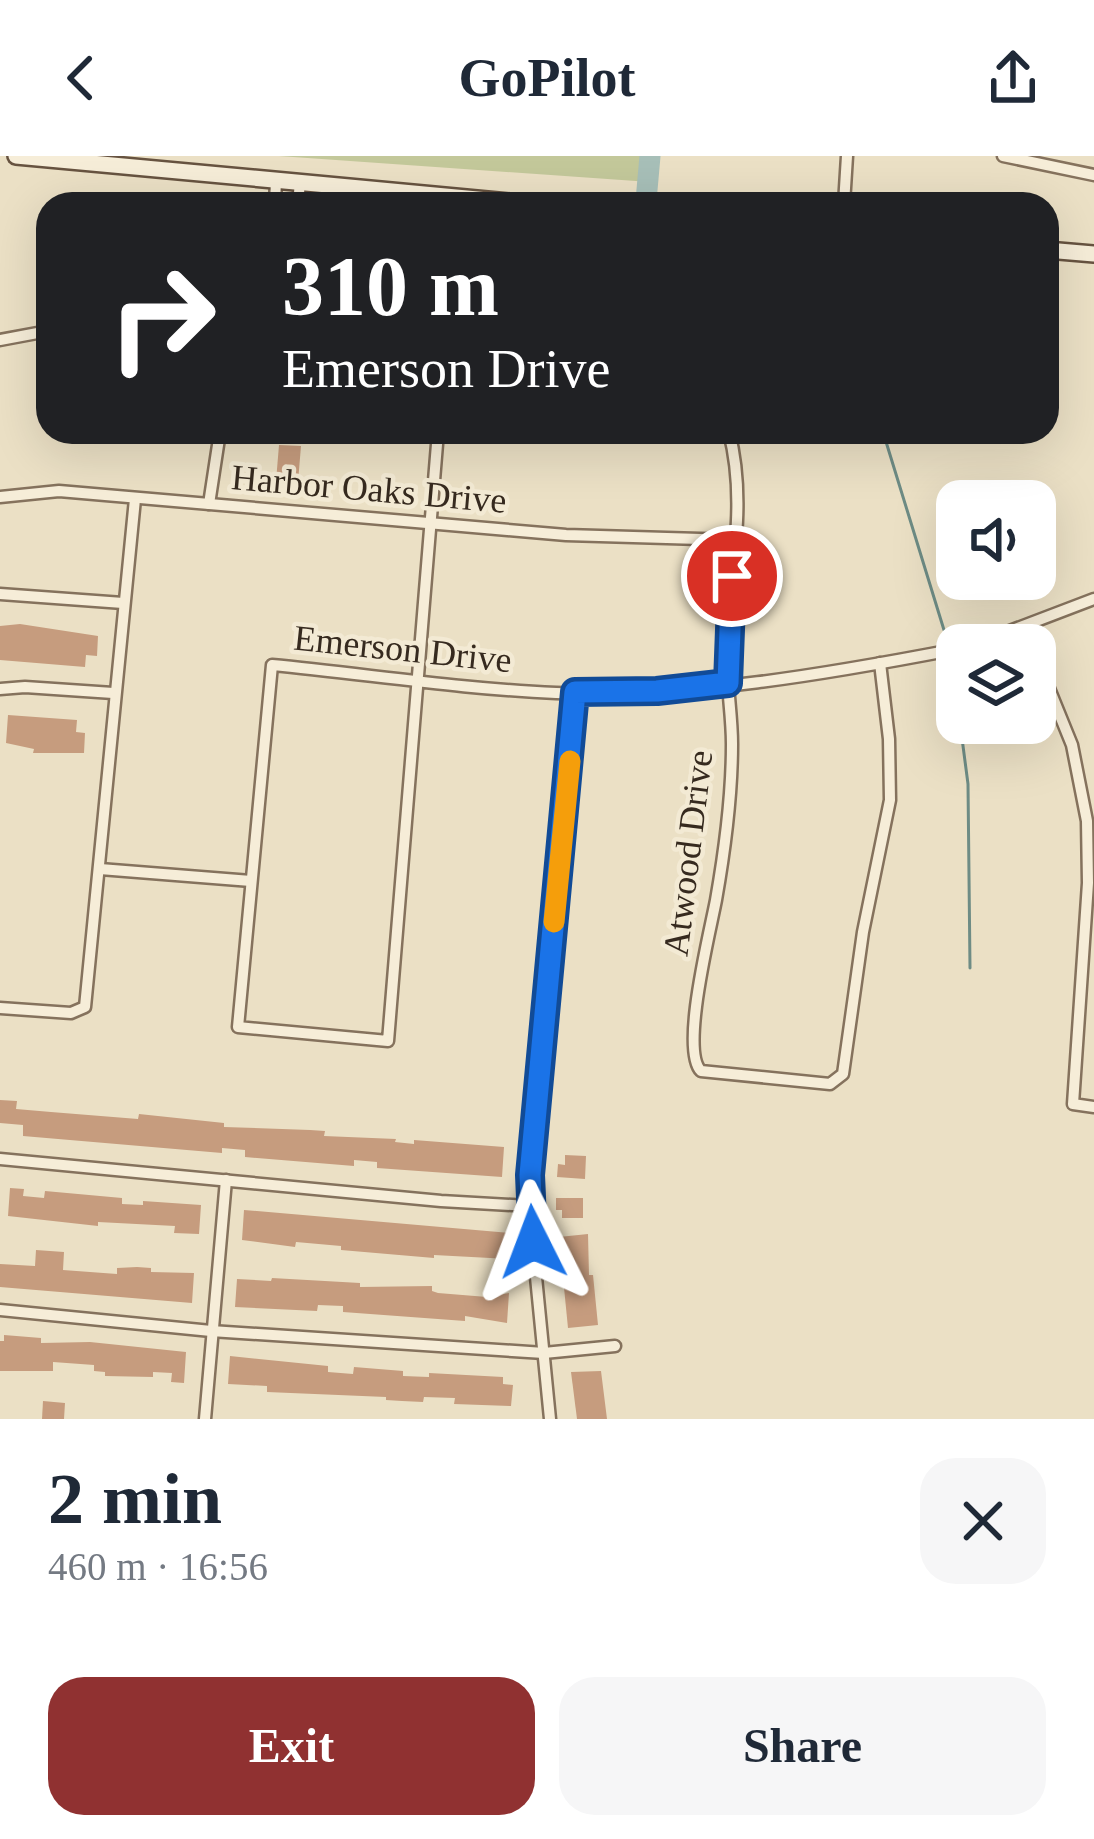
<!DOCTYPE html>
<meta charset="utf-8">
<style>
body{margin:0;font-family:Georgia,serif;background:#f6f6f7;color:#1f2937;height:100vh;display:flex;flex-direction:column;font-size:45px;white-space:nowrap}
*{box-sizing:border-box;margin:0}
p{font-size:39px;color:#747a83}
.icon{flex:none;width:66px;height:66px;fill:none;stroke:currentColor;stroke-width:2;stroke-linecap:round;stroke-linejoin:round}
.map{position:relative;height:1263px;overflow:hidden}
.details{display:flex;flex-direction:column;background:#fff;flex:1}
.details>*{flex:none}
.banner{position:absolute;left:36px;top:36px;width:1023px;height:252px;border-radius:36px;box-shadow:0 12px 48px #0002;background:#202124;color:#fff;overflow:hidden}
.controls{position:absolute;left:936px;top:324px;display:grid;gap:24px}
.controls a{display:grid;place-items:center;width:120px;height:120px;border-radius:24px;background:#fff;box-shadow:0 12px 48px #0002;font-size:60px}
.pin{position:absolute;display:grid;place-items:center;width:102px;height:102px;color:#fff;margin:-51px;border:6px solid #fff;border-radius:50%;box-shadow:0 3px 12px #0007}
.me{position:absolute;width:132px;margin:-66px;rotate:357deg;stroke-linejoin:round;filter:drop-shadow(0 0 9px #0008)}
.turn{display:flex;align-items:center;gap:42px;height:252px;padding:0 48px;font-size:54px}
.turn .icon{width:156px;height:156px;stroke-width:2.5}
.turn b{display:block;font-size:84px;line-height:102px}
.round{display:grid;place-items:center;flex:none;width:126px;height:126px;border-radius:36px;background:#f6f6f7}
.overview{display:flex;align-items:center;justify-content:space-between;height:204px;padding:0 48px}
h1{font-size:72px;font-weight:700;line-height:90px}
.button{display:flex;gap:24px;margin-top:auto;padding:24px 48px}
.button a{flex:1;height:138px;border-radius:36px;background:#903131;color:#fff;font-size:48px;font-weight:700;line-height:138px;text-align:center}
.button a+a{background:#f6f6f7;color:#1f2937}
header{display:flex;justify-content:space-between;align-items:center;height:156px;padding:0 48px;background:#fff;font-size:54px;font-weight:700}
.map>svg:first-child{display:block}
</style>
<header><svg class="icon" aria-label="back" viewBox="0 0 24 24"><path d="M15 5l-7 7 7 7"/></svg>GoPilot<svg class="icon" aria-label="share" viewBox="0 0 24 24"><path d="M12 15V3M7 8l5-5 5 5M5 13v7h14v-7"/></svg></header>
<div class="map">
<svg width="1094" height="1263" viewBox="0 0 1094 1263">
<rect width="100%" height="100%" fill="#ebe0c5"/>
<polygon fill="#c3c89a" points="279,0 651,0 650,26"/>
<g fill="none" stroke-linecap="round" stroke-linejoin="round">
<g stroke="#6e8c85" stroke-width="3">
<polyline points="883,276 944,474"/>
<polyline points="952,513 957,546"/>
<polyline points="960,567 968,628 970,812"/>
</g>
<polyline stroke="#a7bfb8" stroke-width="21" points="646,45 650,0"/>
</g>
<g fill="#c69c7e">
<polygon points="279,289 301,290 298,326 276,325"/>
<polygon points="20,468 98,480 97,500 86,499 85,511 0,504 0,470"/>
<polygon points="8,559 77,564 76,576 85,577 84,597 33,597 34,593 6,587"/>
<polygon points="0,944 17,945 16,953 51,956 138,963 139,958 224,967 224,971 310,974 325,975 324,980 396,983 395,986 414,988 414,984 504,991 502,1021 377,1012 377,1006 354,1004 354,1010 245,1001 245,994 222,992 222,997 23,980 23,969 0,967"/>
<polygon points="565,999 586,1000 585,1023 557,1021 558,1008 565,1009"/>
<polygon points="10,1032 24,1033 23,1040 44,1042 45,1035 122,1042 122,1048 143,1049 143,1045 201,1049 199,1078 174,1077 175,1070 98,1066 98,1070 8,1060"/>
<polygon points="556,1042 583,1042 583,1062 562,1062 562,1054 556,1054"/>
<polygon points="244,1054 510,1077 509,1103 434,1099 434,1102 341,1094 341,1090 296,1086 295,1091 242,1084"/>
<polygon points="588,1078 589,1119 593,1119 598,1169 568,1172 559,1081"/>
<polygon points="36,1094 64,1096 63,1114 117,1118 117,1112 137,1111 151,1112 151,1116 194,1117 192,1147 0,1131 0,1108 35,1110"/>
<polygon points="272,1122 360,1127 360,1131 432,1130 432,1135 438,1137 487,1141 509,1137 507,1167 465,1160 465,1165 343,1156 343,1150 318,1149 317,1155 235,1151 237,1123 271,1125"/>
<polygon points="4,1179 41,1182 41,1187 90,1186 186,1196 184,1227 171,1226 172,1217 153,1216 153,1221 105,1220 105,1216 94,1215 94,1209 53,1206 53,1215 0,1215 0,1185 4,1185"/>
<polygon points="230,1200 328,1210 328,1216 353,1218 354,1211 403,1215 403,1220 429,1221 429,1217 503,1221 503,1228 513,1229 511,1250 454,1248 455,1242 424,1241 423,1246 402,1245 386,1244 386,1241 267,1236 267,1230 228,1228"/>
<polygon points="601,1215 607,1263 577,1263 571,1216"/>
<polygon points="43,1245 65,1247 64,1263 42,1263"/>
</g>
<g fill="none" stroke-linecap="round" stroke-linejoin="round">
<g stroke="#85725d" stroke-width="15">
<g id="street">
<polyline points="1003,0 1094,19"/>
<polyline points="275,48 276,24"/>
<polyline points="298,48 300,26"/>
<polyline points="844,48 847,0"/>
<polyline points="0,184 48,175"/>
<path d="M438 276 388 885 238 871 272 509C366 518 462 533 556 537 689 542 827 518 957 493"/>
<path d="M729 276C749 352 727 428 727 505 727 533 732 560 732 588 732 641 725 693 716 744 710 776 680 894 701 915L830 928 843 918 863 776 890 644 889 583 880 507"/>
<polyline points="0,341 59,335 566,379 734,384"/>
<polyline points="209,348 220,276"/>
<polyline points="0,438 123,447"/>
<polyline points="973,489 1094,443"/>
<polyline points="1035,498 1072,589 1087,665 1088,727 1073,948 1094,951"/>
<polyline points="0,533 25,531 113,537"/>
<polyline points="100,713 251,725"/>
<polyline points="0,852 71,857 85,851 135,343"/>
<polyline points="0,1003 441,1045 529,1050"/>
<polyline points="0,1154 211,1175 544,1197 615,1190"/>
<polyline points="205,1263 226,1024"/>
<polyline points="550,1263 529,1050 530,1019 575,537"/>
</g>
</g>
<g stroke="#675340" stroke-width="20">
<g id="secondary">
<polyline points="16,0 532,48"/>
<polyline points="1047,94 1094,98"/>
</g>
</g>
<use href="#street" stroke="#f6edd8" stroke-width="10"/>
<use href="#secondary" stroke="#f6edd8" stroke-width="15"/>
</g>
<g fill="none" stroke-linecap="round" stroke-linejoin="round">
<g stroke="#114b97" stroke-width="30">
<polyline id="route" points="533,1086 530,1019 575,536 657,535 728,527 732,420"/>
</g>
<use href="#route" stroke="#1a73e8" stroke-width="21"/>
<polyline stroke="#f59e0b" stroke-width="21" points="554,766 570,605"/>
</g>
<g text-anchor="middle" stroke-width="9" stroke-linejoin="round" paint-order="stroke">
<g font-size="36" fill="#362a1f" stroke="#f3ead4">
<text transform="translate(369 332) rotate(5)" y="13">Harbor Oaks Drive</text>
<text transform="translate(403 492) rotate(6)" y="13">Emerson Drive</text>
<text transform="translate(687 697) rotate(-83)" y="13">Atwood Drive</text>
</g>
</g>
</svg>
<div class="controls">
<a><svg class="icon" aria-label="sound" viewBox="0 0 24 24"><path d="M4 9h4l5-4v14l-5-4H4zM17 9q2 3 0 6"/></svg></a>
<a><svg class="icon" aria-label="layers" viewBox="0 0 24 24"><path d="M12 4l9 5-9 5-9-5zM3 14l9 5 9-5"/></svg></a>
</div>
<div class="pin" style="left:732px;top:420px;background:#d93025"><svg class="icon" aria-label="arrive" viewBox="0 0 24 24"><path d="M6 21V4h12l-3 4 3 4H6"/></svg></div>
<svg class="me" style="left:533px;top:1086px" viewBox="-20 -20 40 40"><path d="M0-17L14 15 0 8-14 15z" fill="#1a73e8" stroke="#fff" stroke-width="4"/></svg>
<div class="banner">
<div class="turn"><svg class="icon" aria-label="right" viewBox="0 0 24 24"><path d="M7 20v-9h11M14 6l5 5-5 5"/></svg><div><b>310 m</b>Emerson Drive</div></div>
</div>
</div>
<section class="details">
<div class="overview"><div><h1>2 min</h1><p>460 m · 16:56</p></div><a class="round"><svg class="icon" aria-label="close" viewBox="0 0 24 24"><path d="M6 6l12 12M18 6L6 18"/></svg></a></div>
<div class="button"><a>Exit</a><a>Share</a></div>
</section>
